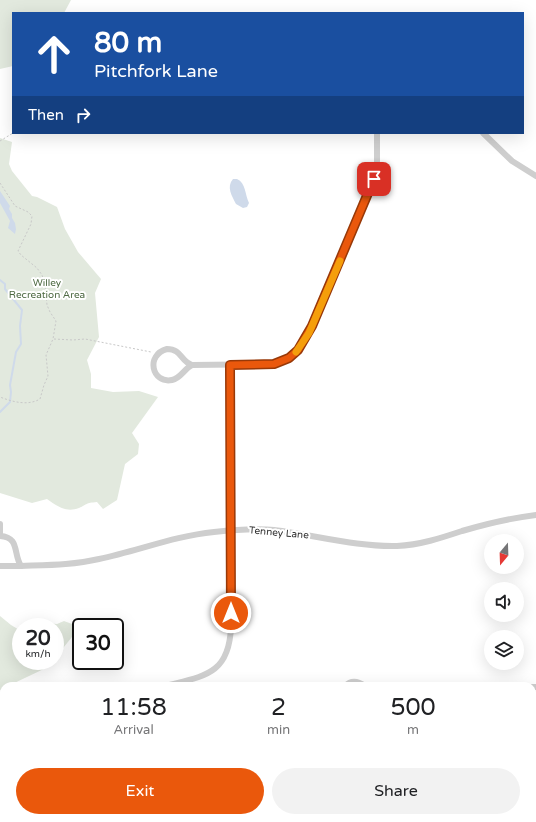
<!DOCTYPE html>
<style>
body{margin:0;font-family:"Varela Round",sans-serif;background:#f2f2f2;color:#202124;height:100vh;display:flex;flex-direction:column;font-size:15px;white-space:nowrap}
*{box-sizing:border-box;margin:0}
p{font-size:13px;color:#757577}
.icon{flex:none;width:22px;height:22px;fill:none;stroke:currentColor;stroke-width:2;stroke-linecap:round;stroke-linejoin:round}
.map{position:relative;flex:1;overflow:hidden}
.drawer{position:absolute;left:0px;top:682px;width:536px;height:140px;display:flex;flex-direction:column;background:#fff;border-radius:12px 12px 0 0;box-shadow:0 4px 16px #0002}
.drawer>*{flex:none}
.top-card{position:absolute;left:12px;top:12px;width:512px;height:122px;border-radius:0px;box-shadow:0 4px 16px #0002;background:#1a4fa0;color:#fff;overflow:hidden}
.needle{width:26px;rotate:199deg}
.buttons{position:absolute;left:484px;top:534px;display:grid;gap:8px}
.buttons a{display:grid;place-items:center;width:40px;height:40px;border-radius:50%;background:#fff;box-shadow:0 4px 16px #0002;font-size:20px}
.speed{position:absolute;left:12px;top:618px;display:flex;gap:8px;font-size:20px;font-weight:700;text-align:center}
.speed>*{display:grid;place-content:center;width:52px;height:52px;border-radius:50%;background:#fff;box-shadow:0 4px 16px #0002;line-height:1}
.speed small{font-size:10px;font-weight:400}
.speed .limit{border:2px solid #111;border-radius:6px;background:#fff;color:#111}
.pin{position:absolute;display:grid;place-items:center;width:34px;height:34px;color:#fff;margin:-17px;border-radius:8px;box-shadow:0 2px 6px #0006}
.me{position:absolute;width:44px;margin:-22px;rotate:0deg;stroke-linejoin:round;filter:drop-shadow(0 0 3px #0008)}
.turn{display:flex;align-items:center;gap:14px;height:84px;padding:0 16px;font-size:18px}
.turn .icon{width:52px;height:52px;stroke-width:2.5}
.turn b{display:block;font-size:28px;line-height:34px}
.then{display:flex;align-items:center;height:38px;padding:0 16px;background:#0003;gap:8px;font-size:15px}
.eta{display:flex;justify-content:space-evenly;align-items:center;height:68px;text-align:center}
.eta b{font-size:24px;font-weight:600;line-height:28px}
.cta{display:flex;gap:8px;margin-top:auto;padding:8px 16px}
.cta a{flex:1;height:46px;border-radius:24px;background:#ea580c;color:#fff;font-size:16px;font-weight:600;line-height:46px;text-align:center}
.cta a+a{background:#f2f2f2;color:#202124}
.map>svg:first-child{display:block}
</style>
<div class="map">
<svg width="536" height="822" viewBox="0 0 536 822">
<rect width="100%" height="100%" fill="#fff"/>
<g fill="#e2e9de">
<polygon points="0,0 71,0 64,13 13,13 13,66 0,69"/>
<path d="M0 138 12 142 9 164 12 171 32 196 37 197 57 207 65 229 78 252 101 279 95 293 99 337 87 360 91 374V388L113 392 139 391 158 397 132 433 139 444 138 454 125 464 117 500 103 509 97 502C85 503 88 504 79 508 66 513 57 506 47 499L32 503 0 493Z"/>
<polygon points="0,616 11,625 21,631 21,661 52,661 48,667 8,686 4,686 4,688 0,690"/>
<polygon points="64,621 80,627 55,658 55,627 43,627 44,623 57,624"/>
<polygon points="0,709 4,711 4,809 0,818"/>
<polygon points="532,754 536,754 536,822 444,822 422,818 532,818"/>
<polygon points="15,818 391,818 388,822 14,822"/>
</g>
<g fill="#cfdaea">
<path d="M233 179H237C246 183 245 195 249 203L247 207 243 208 236 204C232 196 226 187 233 179Z"/>
<polygon points="0,191 10,206 9,209 12,214 12,218 15,223 16,229 15,234 8,228 10,221 0,203"/>
</g>
<g fill="none" stroke-linecap="round" stroke-linejoin="round">
<g stroke="#cfdaea" stroke-width="2">
<polyline points="0,280 5,284 5,289 22,310 20,326 21,344 16,352 10,385 11,392 10,402 0,412"/>
<polyline points="0,725 4,726"/>
</g>
<g stroke="#c8c8c8" stroke-width="1" stroke-dasharray="2 2" stroke-linecap="butt">
<polyline points="0,141 13,133"/>
<path d="M0 183 15 206 28 212 32 216 31 224 18 251 21 255 37 268 42 275 45 284 47 305 50 312 56 321 53 339 46 355 48 376 44 385 40 399C28 406 13 402 0 397"/>
<polyline points="54,339 73,340 85,339 151,352"/>
</g>
<g stroke="#cecece" stroke-width="6">
<polyline points="483,133 512,161 536,176"/>
<path d="M167 349C182 349 180 361 192 365 184 369 181 378 172 380 152 384 145 355 167 349Z"/>
<polyline points="192,365 274,364 289,358 298,350 312,326 372,185 377,166 377,133"/>
<polyline points="0,524 0,536"/>
<path d="M0 536C20 537 13 554 21 566H0"/>
<path d="M21 566C47 565 73 565 99 559 138 551 174 536 214 532 234 530 254 528 274 530 315 535 356 547 397 546 420 545 441 538 462 531 486 524 511 518 536 515"/>
<path d="M165 686C204 676 229 675 231 627L230 365"/>
<path d="M345 686C351 680 358 681 365 686"/>
<polyline points="532,687 536,687"/>
<polyline points="399,818 422,822"/>
<polyline points="8,822 9,818"/>
</g>
</g>
<g fill="none" stroke-linecap="round" stroke-linejoin="round">
<g stroke="#983908" stroke-width="10">
<polyline id="route" points="231,613 230,365 274,364 289,358 298,350 312,326 374,179"/>
</g>
<use href="#route" stroke="#ea580c" stroke-width="7"/>
<polyline stroke="#f59e0b" stroke-width="7" points="296,352 309,333 340,261"/>
</g>
<g text-anchor="middle" stroke-width="4" stroke-linejoin="round" paint-order="stroke">
<g font-size="10" fill="#4d6942" stroke="#fff">
<text x="47" y="286">Willey<tspan x="47" dy="12">Recreation Area</tspan></text>
</g>
<g font-size="10" fill="#313131" stroke="#fff">
<text transform="translate(279 532) rotate(5)" y="4">Tenney Lane</text>
</g>
</g>
</svg>
<div class="buttons">
<a><svg class="needle" viewBox="-14 -14 28 28"><path d="M0-13l5 13h-10z" fill="#e53935"/><path d="M0 13l5-13h-10z" fill="#757577"/></svg></a>
<a><svg class="icon" aria-label="sound" viewBox="0 0 24 24"><path d="M4 9h4l5-4v14l-5-4H4zM17 9q2 3 0 6"/></svg></a>
<a><svg class="icon" aria-label="layers" viewBox="0 0 24 24"><path d="M12 4l9 5-9 5-9-5zM3 14l9 5 9-5"/></svg></a>
</div>
<div class="speed"><div>20<small>km/h</small></div><div class="limit">30</div></div>
<div class="pin" style="left:374px;top:179px;background:#d93025"><svg class="icon" aria-label="arrive" viewBox="0 0 24 24"><path d="M6 21V4h12l-3 4 3 4H6"/></svg></div>
<svg class="me" style="left:231px;top:613px" viewBox="-20 -20 40 40"><circle r="17" fill="#ea580c" stroke="#fff" stroke-width="3"/><path d="M0-11L8 9 0 5-8 9z" fill="#fff"/></svg>
<div class="top-card">
<div class="turn"><svg class="icon" aria-label="ahead" viewBox="0 0 24 24"><path d="M12 20V5M6 11l6-6 6 6"/></svg><div><b>80 m</b>Pitchfork Lane</div></div>
<div class="then">Then<svg class="icon" aria-label="right" viewBox="0 0 24 24"><path d="M7 20v-9h11M14 6l5 5-5 5"/></svg></div>
</div>
<section class="drawer">
<div class="eta">
<div><b>11:58</b><p>Arrival</p></div>
<div><b>2</b><p>min</p></div>
<div><b>500</b><p>m</p></div>
</div>
<div class="cta"><a>Exit</a><a>Share</a></div>
</section>
</div>
